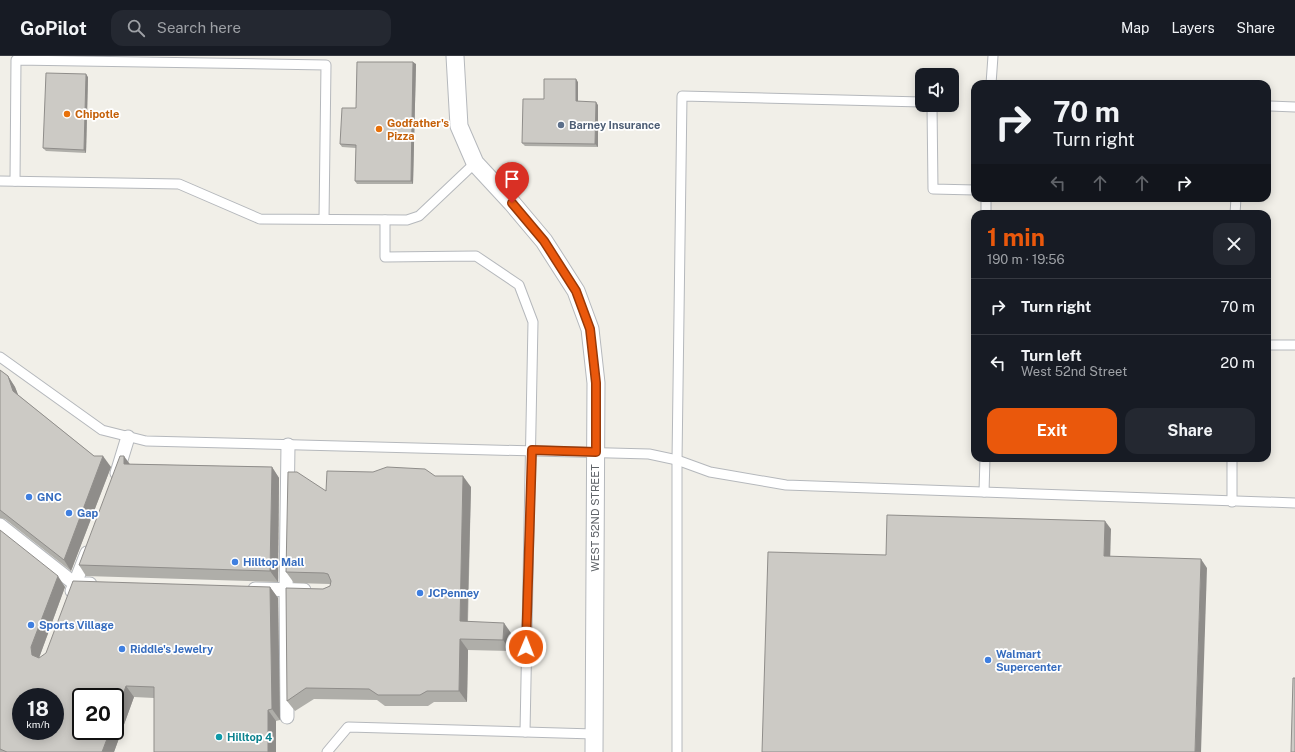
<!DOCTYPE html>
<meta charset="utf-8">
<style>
body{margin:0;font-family:"Public Sans",sans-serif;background:#242831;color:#f1f3f6;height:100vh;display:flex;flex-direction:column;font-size:15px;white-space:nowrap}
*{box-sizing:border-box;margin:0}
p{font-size:13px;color:#9ea1a6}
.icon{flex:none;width:22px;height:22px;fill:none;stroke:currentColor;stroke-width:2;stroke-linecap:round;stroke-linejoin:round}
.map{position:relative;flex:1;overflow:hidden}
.drawer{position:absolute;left:971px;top:154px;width:300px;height:252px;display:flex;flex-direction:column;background:#171b24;border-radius:12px;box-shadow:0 2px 10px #0003}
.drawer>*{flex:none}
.guide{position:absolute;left:971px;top:24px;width:300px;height:122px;border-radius:12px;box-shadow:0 2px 10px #0003;background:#171b24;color:#f1f3f6;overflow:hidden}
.tools{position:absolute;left:915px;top:12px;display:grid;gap:8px}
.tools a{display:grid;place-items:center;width:44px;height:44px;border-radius:8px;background:#171b24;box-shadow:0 2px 10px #0003;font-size:20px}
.speed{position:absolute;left:12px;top:632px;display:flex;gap:8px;font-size:20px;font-weight:700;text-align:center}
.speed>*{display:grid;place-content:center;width:52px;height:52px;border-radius:50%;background:#171b24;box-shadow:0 2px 10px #0003;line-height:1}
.speed small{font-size:10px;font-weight:400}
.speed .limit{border:2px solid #111;border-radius:6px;background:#fff;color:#111}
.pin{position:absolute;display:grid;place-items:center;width:34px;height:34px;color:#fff;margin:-41px -17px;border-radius:50% 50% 50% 0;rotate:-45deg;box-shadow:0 0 4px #0007}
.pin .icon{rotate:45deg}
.me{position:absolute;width:44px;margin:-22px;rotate:1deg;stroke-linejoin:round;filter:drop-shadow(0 0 3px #0008)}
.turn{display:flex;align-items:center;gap:14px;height:84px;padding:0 16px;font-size:18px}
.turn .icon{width:52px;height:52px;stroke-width:2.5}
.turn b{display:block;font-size:28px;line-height:34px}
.lanes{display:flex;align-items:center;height:38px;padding:0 16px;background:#0003;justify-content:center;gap:20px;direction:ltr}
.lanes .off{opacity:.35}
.round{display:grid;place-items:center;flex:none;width:42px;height:42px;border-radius:12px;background:#242831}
.overview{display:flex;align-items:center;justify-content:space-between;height:68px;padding:0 16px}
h1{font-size:24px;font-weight:700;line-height:30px;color:#ea580c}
.button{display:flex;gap:8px;margin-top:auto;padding:8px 16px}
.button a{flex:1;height:46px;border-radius:12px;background:#ea580c;color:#fff;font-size:16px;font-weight:700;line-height:46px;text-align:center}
.button a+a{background:#242831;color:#f1f3f6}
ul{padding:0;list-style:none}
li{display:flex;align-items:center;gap:12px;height:56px;padding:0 16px;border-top:1px solid #363941}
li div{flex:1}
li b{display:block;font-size:15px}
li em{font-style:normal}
header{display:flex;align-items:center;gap:24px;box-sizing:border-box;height:56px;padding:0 20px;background:#171b24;border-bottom:1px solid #363941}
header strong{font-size:19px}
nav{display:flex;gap:22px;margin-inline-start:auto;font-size:14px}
.search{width:280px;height:36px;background:#242831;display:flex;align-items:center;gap:10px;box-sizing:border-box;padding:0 14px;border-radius:12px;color:#9ea1a6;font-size:15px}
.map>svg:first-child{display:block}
</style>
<header>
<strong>GoPilot</strong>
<div class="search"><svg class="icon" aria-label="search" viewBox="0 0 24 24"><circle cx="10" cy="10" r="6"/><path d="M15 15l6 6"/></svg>Search here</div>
<nav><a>Map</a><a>Layers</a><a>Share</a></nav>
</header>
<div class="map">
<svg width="1295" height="696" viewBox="0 0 1295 696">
<rect width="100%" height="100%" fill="#f1efe8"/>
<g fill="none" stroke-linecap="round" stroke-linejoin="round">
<g stroke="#b5b8bc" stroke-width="11">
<g id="service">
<polyline points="991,28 993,0"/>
<polyline points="932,49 933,133 975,134"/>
<polyline points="1267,50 1295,51"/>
<polyline points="0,125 179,128 260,163 407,164 419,160 475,107"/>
<polyline points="15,125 16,4 326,9 324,163"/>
<polyline points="986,158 986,142"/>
<polyline points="1235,158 1236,142"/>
<polyline points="385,164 385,201 476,200 519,229 533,266 525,676"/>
<polyline points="1267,289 1295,289"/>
<polyline points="0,301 102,374 146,385 649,398 677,404 710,416 786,429 1295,447"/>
<polyline points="984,436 985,402"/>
<polyline points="1232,446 1232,402"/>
<polyline points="327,696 348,671 594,678"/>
<polyline points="677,696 677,404 682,40 922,46"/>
</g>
</g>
<g stroke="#b5b8bc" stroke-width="15">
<g id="pedestrian">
<polyline points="117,417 128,381"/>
<polyline points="0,469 75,528 90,528"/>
<polyline points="255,533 304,534"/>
<polyline points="72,535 87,497"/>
<polyline points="287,661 286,534 288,389"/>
</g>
</g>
<g stroke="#b5b8bc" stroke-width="19">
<polyline id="minor" points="455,0 459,70 475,107 512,147 544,185 576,235 590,273 596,327 594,696"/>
</g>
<use href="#service" stroke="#fff" stroke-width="9"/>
<use href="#pedestrian" stroke="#fff" stroke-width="13"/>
<use href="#minor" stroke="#fff" stroke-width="17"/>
</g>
<g fill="#afaea9">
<polygon points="416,8 413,128 357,128 355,125 356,92 342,91 340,88 356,52"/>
<polygon points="88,21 86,97 46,95 43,92"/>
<polygon points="578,26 578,45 598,49 598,91 525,90 522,87"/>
<polygon points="0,314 8,320 15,331 18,339 94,400 111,411 71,515 5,463 0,462"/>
<polygon points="129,408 272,411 279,422 278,526 86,520 79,509"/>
<polygon points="435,420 471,431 468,566 511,577 511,595 468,594 467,646 434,646 428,650 385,650 377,644 314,643 295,655 287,645 323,533 330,530 330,528 294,527 286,516 326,435"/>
<polygon points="0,474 65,531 39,602 270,531 278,542 280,664 276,665 276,696 154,696 154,642 134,641 114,696 0,696"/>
</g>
<g fill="#8f8d8a">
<polygon points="413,6 416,8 413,128 411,125"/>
<polygon points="86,18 88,21 86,97 84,94"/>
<polygon points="576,23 578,26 578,48 576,45"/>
<polygon points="596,46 598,49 598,91 595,88"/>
<polygon points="8,320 15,331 21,346 13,335"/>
<polygon points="103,400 111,411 71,515 64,504"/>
<polygon points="124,400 132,411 124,408"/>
<polygon points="272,411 279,422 278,526 270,515"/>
<polygon points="463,420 471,431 467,576 460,565"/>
<polygon points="1105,465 1111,473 1110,509 1104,500"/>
<polygon points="1201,503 1207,512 1201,696 1195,696"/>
<polygon points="58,520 65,531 39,602 32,599 31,591"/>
<polygon points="270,531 278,542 280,664 272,653"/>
<polygon points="504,567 511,577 511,595 503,584"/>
<polygon points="460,583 468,594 467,646 459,635"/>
<polygon points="126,630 134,641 114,696 102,696 110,675 115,675 115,661"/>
<polygon points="268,654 276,665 276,696 268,696"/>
</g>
<g fill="#cccac5" stroke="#8f8d8a" fill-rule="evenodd">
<polygon points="357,6 413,6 411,125 355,125 356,89 340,88 342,52 356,52"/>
<polygon points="46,17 86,18 84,94 43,92"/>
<polygon points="544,23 576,23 576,45 596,46 595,88 522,87 523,43 544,43"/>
<polygon points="0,314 8,320 13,335 94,400 103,400 64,504 0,454"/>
<polygon points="120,400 124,400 124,408 272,411 270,515 79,509"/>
<polygon points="387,411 425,413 435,420 463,420 460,565 504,567 503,584 460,583 459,635 427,635 420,639 378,639 369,633 306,632 287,645 286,532 323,533 330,530 331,525 328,518 324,517 286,516 288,416 297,416 326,435 327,415 373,416"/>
<polygon points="887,459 1105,465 1104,500 1201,503 1195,696 762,696 768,496 886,499"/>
<path d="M0 474 58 520 31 591 32 599 39 602 46 597 73 525 270 531 272 653 268 654V696H154V631L126 630 115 661V641H81V675H110L102 696H7L0 693ZM21 641H55V675H21Z"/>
<polygon points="1293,622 1295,622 1295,696 1291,696"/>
</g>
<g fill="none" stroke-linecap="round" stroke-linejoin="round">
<g stroke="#983908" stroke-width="10">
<polyline id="route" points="512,147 544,185 576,235 590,273 596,327 596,396 532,394 526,591"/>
</g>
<use href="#route" stroke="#ea580c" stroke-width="7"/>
</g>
<g fill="#e8710a" stroke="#fff" stroke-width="1.5">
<circle cx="67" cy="58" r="4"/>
<circle cx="379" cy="73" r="4"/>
</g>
<circle fill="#5c6f8a" stroke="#fff" stroke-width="1.5" cx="561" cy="69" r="4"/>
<g fill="#3f7fe0" stroke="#fff" stroke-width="1.5">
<circle cx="29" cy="441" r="4"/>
<circle cx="69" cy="457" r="4"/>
<circle cx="235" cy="506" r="4"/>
<circle cx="420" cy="537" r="4"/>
<circle cx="31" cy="569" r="4"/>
<circle cx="122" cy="593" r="4"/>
<circle cx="988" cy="604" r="4"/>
</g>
<circle fill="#0f9aa8" stroke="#fff" stroke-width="1.5" cx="219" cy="681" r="4"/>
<g text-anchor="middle" stroke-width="3.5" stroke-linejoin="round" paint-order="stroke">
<g font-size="11" font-weight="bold" fill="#c56008" stroke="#fff" text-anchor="start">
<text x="75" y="62">Chipotle</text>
<text x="387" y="71">Godfather's<tspan x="387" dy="13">Pizza</tspan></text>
</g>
<g font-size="11" font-weight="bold" fill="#4e5e75" stroke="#fff" text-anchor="start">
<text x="569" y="73">Barney Insurance</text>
</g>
<g font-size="11" font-weight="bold" fill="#366cbe" stroke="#fff" text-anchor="start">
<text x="37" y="445">GNC</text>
<text x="77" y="461">Gap</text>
<text x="243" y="510">Hilltop Mall</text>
<text x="428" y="541">JCPenney</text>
<text x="39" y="573">Sports Village</text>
<text x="130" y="597">Riddle's Jewelry</text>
<text x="996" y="602">Walmart<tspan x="996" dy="13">Supercenter</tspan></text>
</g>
<g font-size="11" fill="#5f6368" stroke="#fff">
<text transform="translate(595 462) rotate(-90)" y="4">WEST 52ND STREET</text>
</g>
<g font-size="11" font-weight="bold" fill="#0d838f" stroke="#fff" text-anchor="start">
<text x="227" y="685">Hilltop 4</text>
</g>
</g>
</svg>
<div class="tools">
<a><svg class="icon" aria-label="sound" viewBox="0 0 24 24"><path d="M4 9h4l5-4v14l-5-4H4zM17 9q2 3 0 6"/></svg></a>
</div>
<div class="speed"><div>18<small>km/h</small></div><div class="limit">20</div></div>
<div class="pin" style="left:512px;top:147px;background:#d93025"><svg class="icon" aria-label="arrive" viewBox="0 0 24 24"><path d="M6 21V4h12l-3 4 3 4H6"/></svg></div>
<svg class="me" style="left:526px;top:591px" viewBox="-20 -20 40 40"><circle r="17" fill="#ea580c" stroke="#fff" stroke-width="3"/><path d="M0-11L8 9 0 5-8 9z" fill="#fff"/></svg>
<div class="guide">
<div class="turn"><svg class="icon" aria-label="right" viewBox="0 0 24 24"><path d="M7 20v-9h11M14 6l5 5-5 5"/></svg><div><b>70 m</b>Turn right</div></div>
<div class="lanes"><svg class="icon off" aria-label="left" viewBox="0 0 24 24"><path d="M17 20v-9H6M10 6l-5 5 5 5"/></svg><svg class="icon off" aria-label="ahead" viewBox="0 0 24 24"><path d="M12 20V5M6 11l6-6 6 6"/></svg><svg class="icon off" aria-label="ahead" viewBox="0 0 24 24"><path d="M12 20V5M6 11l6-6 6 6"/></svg><svg class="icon" aria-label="right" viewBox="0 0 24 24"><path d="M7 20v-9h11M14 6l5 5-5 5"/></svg></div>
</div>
<section class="drawer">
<div class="overview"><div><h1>1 min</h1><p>190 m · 19:56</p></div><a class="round"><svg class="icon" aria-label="close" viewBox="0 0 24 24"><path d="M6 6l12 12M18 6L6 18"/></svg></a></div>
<ul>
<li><svg class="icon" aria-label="right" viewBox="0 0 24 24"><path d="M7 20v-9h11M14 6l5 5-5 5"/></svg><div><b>Turn right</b></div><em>70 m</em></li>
<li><svg class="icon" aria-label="left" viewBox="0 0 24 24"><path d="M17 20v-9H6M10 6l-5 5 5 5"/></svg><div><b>Turn left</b><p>West 52nd Street</p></div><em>20 m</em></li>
</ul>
<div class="button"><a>Exit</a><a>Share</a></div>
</section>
</div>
